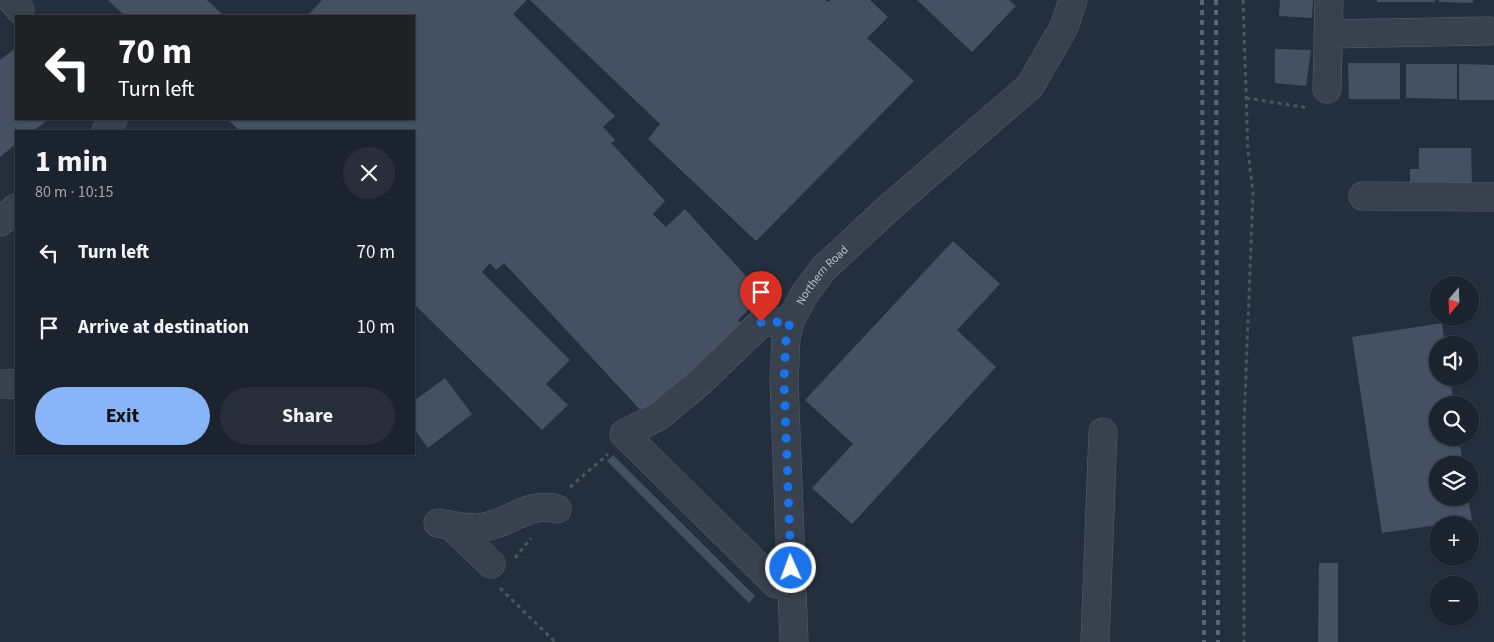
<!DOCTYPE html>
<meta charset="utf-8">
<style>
body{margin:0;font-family:"Source Sans 3",sans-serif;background:#282f3a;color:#f1f3f6;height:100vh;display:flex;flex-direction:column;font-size:19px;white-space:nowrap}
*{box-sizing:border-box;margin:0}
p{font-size:16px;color:#a0a4aa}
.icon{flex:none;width:28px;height:28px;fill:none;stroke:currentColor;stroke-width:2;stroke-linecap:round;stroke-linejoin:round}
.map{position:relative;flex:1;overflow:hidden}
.sheet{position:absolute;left:15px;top:130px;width:400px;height:325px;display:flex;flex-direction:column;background:#1b232e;border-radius:0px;box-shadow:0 1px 4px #0004,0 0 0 1px #39404a}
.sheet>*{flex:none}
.hud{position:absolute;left:15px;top:15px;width:400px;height:105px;border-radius:0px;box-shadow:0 1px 4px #0004,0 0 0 1px #39404a;background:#202124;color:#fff;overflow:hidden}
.needle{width:32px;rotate:199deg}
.buttons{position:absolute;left:1429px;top:276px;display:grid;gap:10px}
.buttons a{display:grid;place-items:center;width:50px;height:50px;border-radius:50%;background:#1b232e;box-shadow:0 1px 4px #0004,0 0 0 1px #39404a;font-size:25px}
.pin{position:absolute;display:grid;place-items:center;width:42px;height:42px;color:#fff;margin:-51px -21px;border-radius:50% 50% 50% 0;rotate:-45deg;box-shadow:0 0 5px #0007}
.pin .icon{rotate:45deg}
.me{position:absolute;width:55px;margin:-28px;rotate:358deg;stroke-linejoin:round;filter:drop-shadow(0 0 4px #0008)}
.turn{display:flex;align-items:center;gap:18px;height:105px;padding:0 20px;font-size:22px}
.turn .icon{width:65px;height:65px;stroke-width:2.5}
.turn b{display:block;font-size:35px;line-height:42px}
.round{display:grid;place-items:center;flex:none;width:52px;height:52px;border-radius:26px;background:#282f3a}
.head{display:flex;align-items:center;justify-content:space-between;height:85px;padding:0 20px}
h1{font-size:30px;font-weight:700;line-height:38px}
.primary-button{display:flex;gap:10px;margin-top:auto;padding:10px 20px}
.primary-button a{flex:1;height:58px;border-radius:30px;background:#8ab4f8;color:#111;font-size:20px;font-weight:700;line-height:58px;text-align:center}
.primary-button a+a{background:#282f3a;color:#f1f3f6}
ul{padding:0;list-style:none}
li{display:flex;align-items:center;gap:15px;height:75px;padding:0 20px}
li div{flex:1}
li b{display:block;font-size:19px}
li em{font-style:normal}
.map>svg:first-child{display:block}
</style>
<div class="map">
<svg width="1494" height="642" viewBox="0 0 1494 642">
<rect width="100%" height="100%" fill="#242f3e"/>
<g fill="#455162">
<polygon points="108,0 207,0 224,16 125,16"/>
<polygon points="322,0 527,0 513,14 615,116 603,127 615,140 611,143 665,201 653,214 666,227 685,209 763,295 738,320 741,323 679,385 644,414 504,263 496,270 490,263 482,272 570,360 546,384 568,405 542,430 414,304 414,131 240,131 227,119 414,119 414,16 307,16"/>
<polygon points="530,0 826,0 828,2 831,0 870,0 888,17 867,38 914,81 756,241 648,139 660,124"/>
<polygon points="917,0 1009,0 1016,6 972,52"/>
<polygon points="1280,0 1313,0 1312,18 1279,16"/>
<rect x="1377" y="0" width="58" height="2"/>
<polygon points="1439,0 1473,0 1473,3 1439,2"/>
<polygon points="16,48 16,119 49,119 33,131 16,131 16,144 0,157 0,60"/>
<polygon points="1275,49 1311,50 1306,86 1275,83"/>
<polygon points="1348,63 1400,63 1400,99 1349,99"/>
<polygon points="1406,64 1457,64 1457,99 1406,98"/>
<polygon points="1459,64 1494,65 1494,100 1459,100"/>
<polygon points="1419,148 1471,148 1472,185 1410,185 1410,169 1419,169"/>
<polygon points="953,241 1000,284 957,330 996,367 852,524 812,488 853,444 805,400"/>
<polygon points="1442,323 1445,345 1438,345 1438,378 1450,378 1454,405 1438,405 1438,438 1459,438 1463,465 1438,465 1438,498 1468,498 1472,520 1382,533 1352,337"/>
<polygon points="445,378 472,414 428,448 414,429 414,401"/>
<polygon points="613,455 755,596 749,603 607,461"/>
<polygon points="1319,563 1338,563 1338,642 1318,642"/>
</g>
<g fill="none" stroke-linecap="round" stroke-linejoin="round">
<g stroke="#565f6c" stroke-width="29">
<g id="minor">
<polyline points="12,0 20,10"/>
<polyline points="1328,34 1488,31"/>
<polyline points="1327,89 1329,0"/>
<polyline points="106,131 113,119"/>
<polyline points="1363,196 1494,197"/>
<polyline points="0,222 16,208"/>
<polyline points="790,321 761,323 701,381 659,416 624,434 776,584 791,584"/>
<polyline points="0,384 16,384"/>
<path d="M438 523C450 525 464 528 477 528 506 527 528 500 557 509"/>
<polyline points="450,525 491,564"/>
<path id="s1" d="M794 642 784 381 786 338 790 321 804 295 823 269 891 206 1030 86 1064 27 1073 0"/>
<polyline points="1095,642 1103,432"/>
</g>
</g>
<g stroke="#44595c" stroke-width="3" stroke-dasharray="4 4" stroke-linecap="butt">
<polyline points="1243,0 1248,151 1253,193 1244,424 1244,642"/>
<polyline points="1246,98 1309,108"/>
<polyline points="570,487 608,454"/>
<polyline points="515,558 531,538"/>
<polyline points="500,588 555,642"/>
</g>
<use href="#minor" stroke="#38414e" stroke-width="28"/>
<g stroke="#5a6575" stroke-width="4" stroke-dasharray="5 5" stroke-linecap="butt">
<polyline points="1202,0 1204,642"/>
<polyline points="1216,0 1218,642"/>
</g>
</g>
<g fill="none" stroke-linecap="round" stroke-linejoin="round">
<polyline stroke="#1a73e8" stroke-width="9" stroke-dasharray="0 16.2" points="761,322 790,322 786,338 784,381 791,568"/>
</g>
<g text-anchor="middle" stroke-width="5" stroke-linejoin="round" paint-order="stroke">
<g font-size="12" fill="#b4bcc9" stroke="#1d2633">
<text dy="4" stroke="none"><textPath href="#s1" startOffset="378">Northern Road</textPath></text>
</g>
</g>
</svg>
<div class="buttons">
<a><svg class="needle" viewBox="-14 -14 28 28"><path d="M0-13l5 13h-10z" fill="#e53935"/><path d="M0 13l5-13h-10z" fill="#a0a4aa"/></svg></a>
<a><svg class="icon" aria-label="sound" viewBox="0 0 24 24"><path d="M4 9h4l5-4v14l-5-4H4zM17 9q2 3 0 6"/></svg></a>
<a><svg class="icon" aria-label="search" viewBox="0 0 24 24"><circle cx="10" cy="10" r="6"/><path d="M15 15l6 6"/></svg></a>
<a><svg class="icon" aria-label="layers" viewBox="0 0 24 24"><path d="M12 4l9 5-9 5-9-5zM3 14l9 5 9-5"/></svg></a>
<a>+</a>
<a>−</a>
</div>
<div class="pin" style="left:761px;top:322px;background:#d93025"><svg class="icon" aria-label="arrive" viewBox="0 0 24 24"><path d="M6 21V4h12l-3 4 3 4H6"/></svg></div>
<svg class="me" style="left:791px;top:568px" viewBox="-20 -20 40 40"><circle r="17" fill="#1a73e8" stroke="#fff" stroke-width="3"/><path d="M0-11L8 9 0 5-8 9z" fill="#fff"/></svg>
<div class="hud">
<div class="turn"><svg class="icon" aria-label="left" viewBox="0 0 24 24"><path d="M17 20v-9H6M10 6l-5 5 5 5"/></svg><div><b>70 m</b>Turn left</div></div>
</div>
<section class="sheet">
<div class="head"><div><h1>1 min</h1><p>80 m · 10:15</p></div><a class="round"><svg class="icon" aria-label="close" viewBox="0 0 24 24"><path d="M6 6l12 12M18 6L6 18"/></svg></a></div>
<ul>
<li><svg class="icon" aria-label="left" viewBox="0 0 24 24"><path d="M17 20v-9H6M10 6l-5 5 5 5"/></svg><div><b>Turn left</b></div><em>70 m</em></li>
<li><svg class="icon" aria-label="arrive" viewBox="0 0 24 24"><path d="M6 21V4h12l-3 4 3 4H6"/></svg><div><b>Arrive at destination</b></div><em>10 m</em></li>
</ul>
<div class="primary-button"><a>Exit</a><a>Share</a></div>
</section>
</div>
